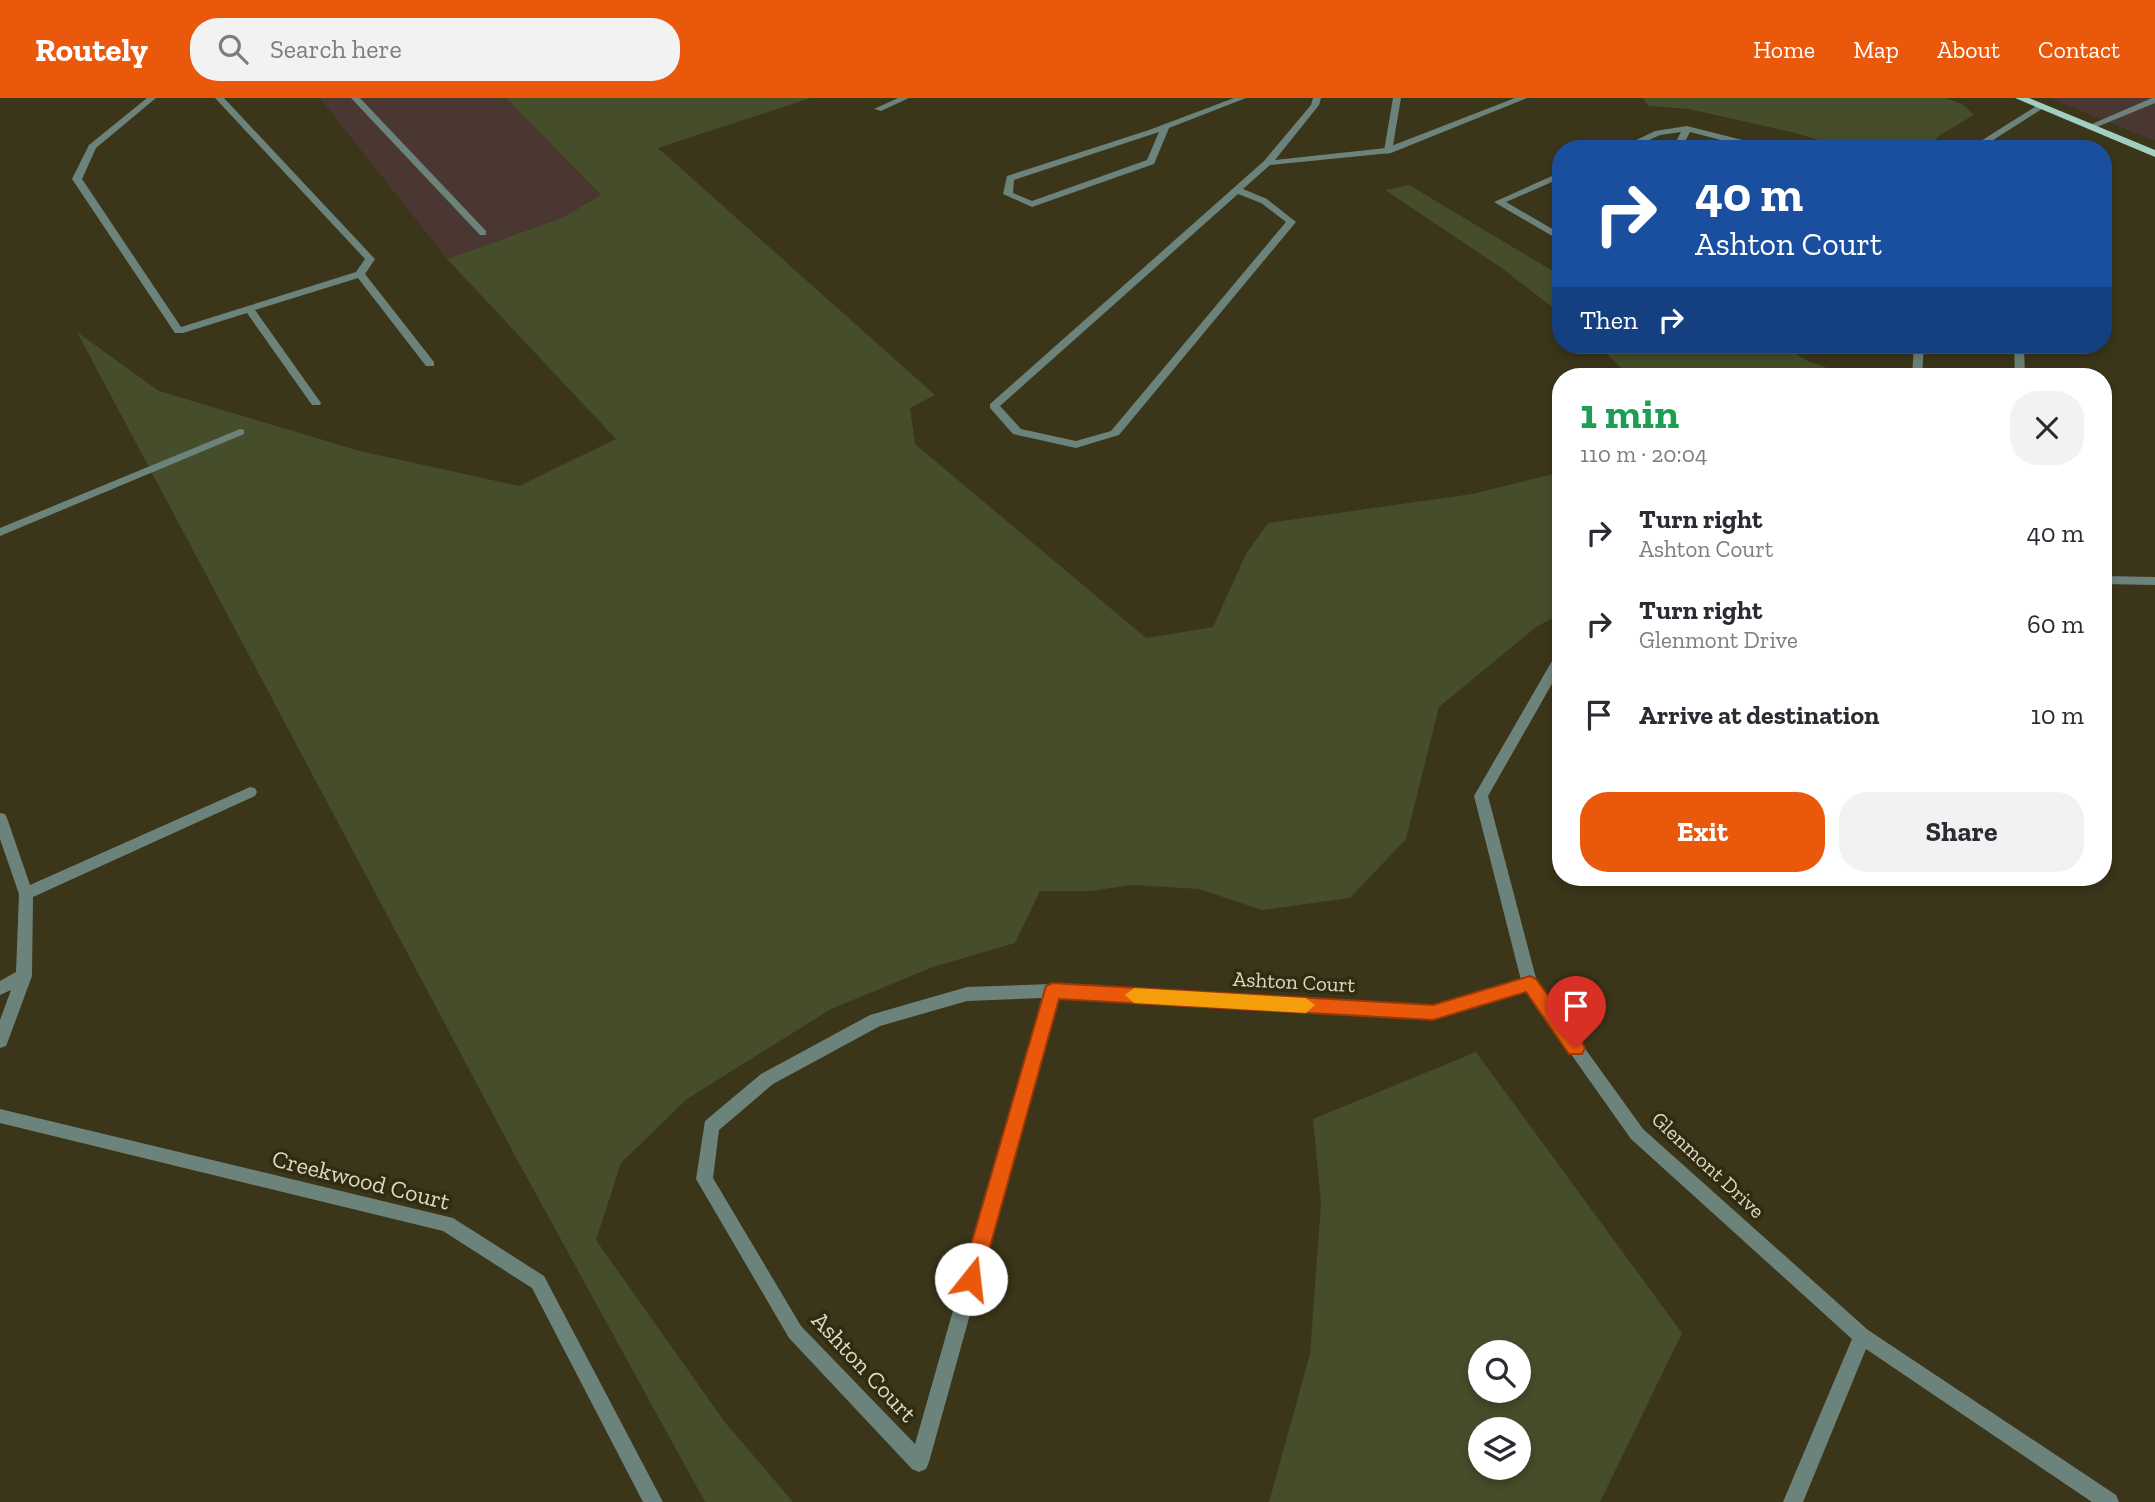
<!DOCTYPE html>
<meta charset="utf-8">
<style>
body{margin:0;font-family:"Zilla Slab",serif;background:#f2f2f3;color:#2b2b33;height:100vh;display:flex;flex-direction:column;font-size:26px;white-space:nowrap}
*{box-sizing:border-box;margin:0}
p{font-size:23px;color:#7c7c81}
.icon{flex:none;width:38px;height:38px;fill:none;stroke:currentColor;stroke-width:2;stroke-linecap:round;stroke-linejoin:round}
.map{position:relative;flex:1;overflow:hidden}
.panel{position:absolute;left:1552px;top:270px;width:560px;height:518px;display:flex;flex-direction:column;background:#fff;border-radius:28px;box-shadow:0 4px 10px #0003}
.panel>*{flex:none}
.top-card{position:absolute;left:1552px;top:42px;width:560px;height:214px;border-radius:28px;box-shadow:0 4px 10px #0003;background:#1a4fa0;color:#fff;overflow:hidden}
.controls{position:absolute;left:1468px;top:1242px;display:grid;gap:14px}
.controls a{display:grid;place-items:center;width:63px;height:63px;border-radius:50%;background:#fff;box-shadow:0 4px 10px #0003;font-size:35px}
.pin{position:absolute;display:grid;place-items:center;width:60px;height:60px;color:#fff;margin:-72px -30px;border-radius:50% 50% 50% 0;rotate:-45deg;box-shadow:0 0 7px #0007}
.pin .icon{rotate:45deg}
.me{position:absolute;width:77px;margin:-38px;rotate:16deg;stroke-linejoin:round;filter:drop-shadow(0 0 5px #0008)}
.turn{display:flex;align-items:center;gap:24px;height:147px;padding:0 28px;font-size:32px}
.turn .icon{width:91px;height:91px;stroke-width:2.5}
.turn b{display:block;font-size:49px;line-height:60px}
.then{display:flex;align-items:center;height:66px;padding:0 28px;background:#0003;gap:14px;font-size:26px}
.round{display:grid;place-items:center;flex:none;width:74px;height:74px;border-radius:28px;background:#f2f2f3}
.headline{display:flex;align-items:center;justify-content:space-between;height:119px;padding:0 28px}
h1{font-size:42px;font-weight:800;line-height:52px;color:#1e9e55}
.primary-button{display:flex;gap:14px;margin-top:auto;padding:14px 28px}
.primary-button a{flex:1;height:80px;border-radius:28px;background:#ea580c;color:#fff;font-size:28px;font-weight:800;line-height:80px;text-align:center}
.primary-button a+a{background:#f2f2f3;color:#2b2b33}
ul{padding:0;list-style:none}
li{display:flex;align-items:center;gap:21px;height:91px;padding:0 28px}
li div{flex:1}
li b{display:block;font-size:26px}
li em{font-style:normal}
header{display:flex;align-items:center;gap:42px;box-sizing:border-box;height:98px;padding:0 35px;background:#ea580c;color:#fff}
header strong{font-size:33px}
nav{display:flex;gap:38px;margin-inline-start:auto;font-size:24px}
.search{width:490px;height:63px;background:#f2f2f3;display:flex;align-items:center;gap:18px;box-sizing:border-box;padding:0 24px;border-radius:28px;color:#7c7c81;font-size:26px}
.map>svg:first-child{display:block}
</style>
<header>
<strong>Routely</strong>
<div class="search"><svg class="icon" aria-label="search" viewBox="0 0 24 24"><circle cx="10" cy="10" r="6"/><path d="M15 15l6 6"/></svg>Search here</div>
<nav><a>Home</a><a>Map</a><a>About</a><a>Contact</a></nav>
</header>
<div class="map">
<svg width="2155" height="1404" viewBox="0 0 2155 1404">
<rect width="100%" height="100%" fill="#3b351a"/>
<g fill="#4b3731">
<polygon points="320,0 506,0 601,97 562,120 447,161"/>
<polygon points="2050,0 2155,0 2155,43 2064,6"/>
</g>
<g fill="#454d2a" fill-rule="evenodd">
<polygon points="506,0 811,0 658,50 935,297 910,310 915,346 1146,540 1213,529 1246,456 1268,425 1472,396 1561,374 1561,516 1536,529 1439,609 1406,741 1350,800 1262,812 1199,791 1133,787 1090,793 1040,793 1015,845 933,869 831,911 687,1001 621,1065 596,1142 724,1323 793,1404 705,1404 520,1067 77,234 159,293 360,353 519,388 616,341 447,161 562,120 601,97"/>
<polygon points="1643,0 1946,0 1962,6 1974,17 1940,37 1926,51 1846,51 1796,35 1689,11 1648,8"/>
<polygon points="1409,87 1561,178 1561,216 1503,171 1385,92"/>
<polygon points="1598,247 1780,247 1808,263 1849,278 1629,278"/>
<path d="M1476 954 1682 1235 1600 1404H1269L1310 1256 1321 1105 1313 1021ZM1480 1255H1519V1293H1480ZM1480 1332H1519V1370H1480Z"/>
</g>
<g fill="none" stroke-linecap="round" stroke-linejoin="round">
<g fill="#6c837b" fill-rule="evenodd">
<polygon points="147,0 156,0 96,50 82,81 181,229 356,174 365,161 215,0 224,0 373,159 375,161 365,176 434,264 434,268 426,268 358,180 255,212 321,305 320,307 312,307 247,215 183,235 175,235 72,81 89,47"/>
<polygon points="351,0 360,0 486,133 486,137 480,137"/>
<polygon points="898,0 909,0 881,13 874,11"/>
<polygon points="1393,0 1401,0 1392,53 1388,56 1384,53"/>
<polygon points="2152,0 2155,0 2155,5 2092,31 2085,29"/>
</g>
<g fill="#6c837b" fill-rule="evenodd">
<path d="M1234 0H1246L1169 30 1154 66 1032 109 1003 96 1007 78 1149 32ZM1159 34 1147 62 1032 103 1013 95 1014 82Z"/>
<path d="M1313 0H1321L1319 7 1275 62 1386 50 1515 0H1527L1391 55 1270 67 1243 91 1267 101 1296 124 1119 337 1076 350 1013 336 990 310V306L1264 63 1311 7ZM1238 96 1261 105 1286 124 1111 333 1076 343 1021 331 1000 308Z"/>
<polygon points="2038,7 2045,9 1979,51 1968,51"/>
<polygon points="1687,28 1770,49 1771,51 1755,51 1690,34 1681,51 1672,51 1681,34 1660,37 1630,51 1618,51 1655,33"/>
<polygon points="1561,74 1561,80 1506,104 1561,136 1561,143 1494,104"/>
<polygon points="1914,247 1924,247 1922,278 1912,278"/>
<polygon points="2014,247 2024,247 2025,278 2015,278"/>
<polygon points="240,331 244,332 244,336 0,438 0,430"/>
<polygon points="2104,478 2155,479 2155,487 2104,486"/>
<path d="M1561 554V570L1488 698 1537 884 1643 1031 1868 1232 2116 1397 2119 1404H2092L1866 1251 1803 1404H1783L1852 1241 1631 1041 1527 894 1433 921 1058 900 929 1364 926 1371 919 1374 912 1371 789 1240 696 1081 705 1023 761 976 870 917 967 889 1052 886 1433 907 1521 882 1474 698 1556 556ZM1042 900 915 1346 801 1228 713 1080 719 1032 773 986 880 928 967 903Z"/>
<polygon points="250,689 255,690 257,694 255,698 33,799 32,878 8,943 6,948 0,950 0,922 11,892 0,897 0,883 16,874 19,796 0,741 0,715 5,716 7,720 30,787"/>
<polygon points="0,1011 453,1120 544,1178 663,1404 643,1404 532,1190 443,1133 0,1025"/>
</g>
<polygon fill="#a1d0c0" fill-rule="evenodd" points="2015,0 2029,0 2155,52 2155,59"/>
</g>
<polygon fill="#ea580c" stroke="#983908" stroke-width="2" points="1530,878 1536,881 1582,944 1585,950 1582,956 1569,956 1526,894 1433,922 1059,901 981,1181 978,1187 971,1190 964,1187 961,1181 1046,888 1052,885 1433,907"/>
<polygon fill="#f59e0b" points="1134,890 1306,900 1315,907 1306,915 1134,905 1125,897"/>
<g text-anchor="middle" stroke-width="7" stroke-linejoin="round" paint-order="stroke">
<g font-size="21" fill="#dcd9c9" stroke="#312b10">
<text transform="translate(1294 884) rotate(3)" y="7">Ashton Court</text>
<text transform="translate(1708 1067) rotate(43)" y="7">Glenmont Drive</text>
</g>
<g font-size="24" fill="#dcd9c9" stroke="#312b10">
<text transform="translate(361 1082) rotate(14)" y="8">Creekwood Court</text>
<text transform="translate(864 1269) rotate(47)" y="8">Ashton Court</text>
</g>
</g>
</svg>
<div class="controls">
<a><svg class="icon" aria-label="search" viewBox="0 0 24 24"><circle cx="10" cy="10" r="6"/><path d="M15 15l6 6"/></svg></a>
<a><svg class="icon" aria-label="layers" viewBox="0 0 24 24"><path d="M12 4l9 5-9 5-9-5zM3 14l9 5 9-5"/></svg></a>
</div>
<div class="pin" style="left:1576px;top:950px;background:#d93025"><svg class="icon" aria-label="arrive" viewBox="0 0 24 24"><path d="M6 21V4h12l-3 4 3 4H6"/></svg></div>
<svg class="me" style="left:971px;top:1181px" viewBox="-20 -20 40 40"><circle r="19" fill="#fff"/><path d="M0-13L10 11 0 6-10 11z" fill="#ea580c"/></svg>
<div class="top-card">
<div class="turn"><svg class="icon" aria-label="right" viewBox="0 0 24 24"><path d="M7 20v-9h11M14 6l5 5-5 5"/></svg><div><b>40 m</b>Ashton Court</div></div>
<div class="then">Then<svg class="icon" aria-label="right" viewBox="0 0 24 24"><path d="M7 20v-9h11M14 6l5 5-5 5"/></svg></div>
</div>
<section class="panel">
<div class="headline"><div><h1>1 min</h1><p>110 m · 20:04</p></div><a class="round"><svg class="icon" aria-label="close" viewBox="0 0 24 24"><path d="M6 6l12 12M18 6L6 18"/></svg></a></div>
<ul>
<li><svg class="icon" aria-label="right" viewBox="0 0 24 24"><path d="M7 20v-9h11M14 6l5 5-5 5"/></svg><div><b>Turn right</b><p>Ashton Court</p></div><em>40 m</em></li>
<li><svg class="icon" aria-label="right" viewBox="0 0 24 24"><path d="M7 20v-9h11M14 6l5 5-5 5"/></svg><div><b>Turn right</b><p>Glenmont Drive</p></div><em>60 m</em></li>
<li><svg class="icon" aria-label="arrive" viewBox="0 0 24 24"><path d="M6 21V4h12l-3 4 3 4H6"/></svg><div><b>Arrive at destination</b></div><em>10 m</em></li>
</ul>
<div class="primary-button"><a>Exit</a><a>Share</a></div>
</section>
</div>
